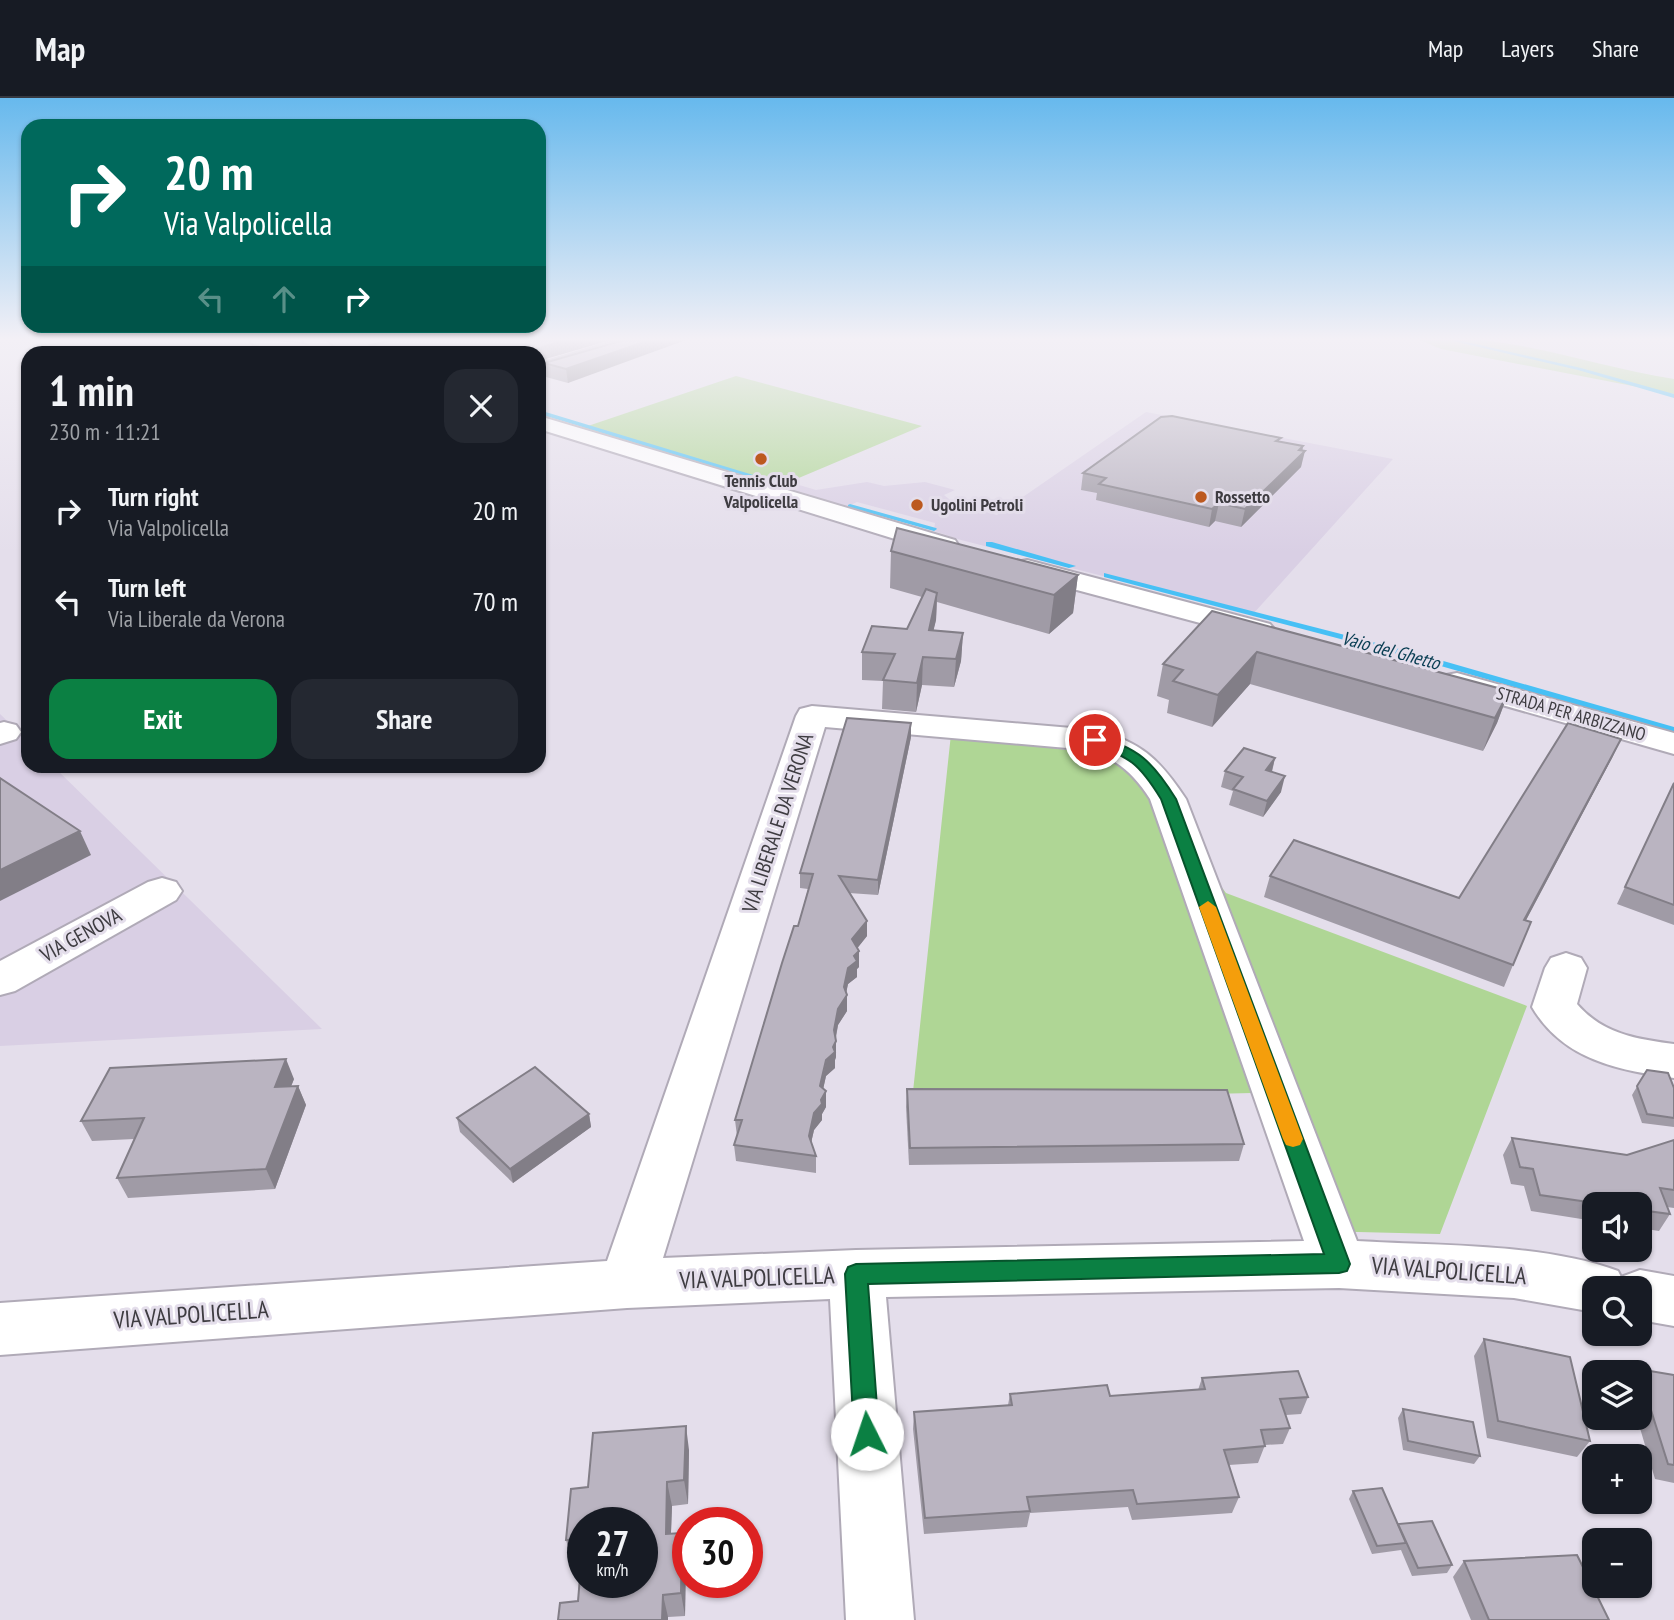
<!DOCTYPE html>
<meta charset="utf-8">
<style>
body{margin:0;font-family:"PT Sans Narrow",sans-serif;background:#242831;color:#f1f3f6;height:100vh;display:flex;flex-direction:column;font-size:26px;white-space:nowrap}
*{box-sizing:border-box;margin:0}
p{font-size:23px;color:#9ea1a6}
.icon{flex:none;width:38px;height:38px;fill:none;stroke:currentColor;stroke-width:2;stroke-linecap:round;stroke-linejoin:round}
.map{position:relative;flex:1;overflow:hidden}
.sheet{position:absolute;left:21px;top:248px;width:525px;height:427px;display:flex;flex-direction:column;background:#171b24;border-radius:21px;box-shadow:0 2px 5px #0004}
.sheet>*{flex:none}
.hud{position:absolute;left:21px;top:21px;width:525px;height:214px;border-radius:21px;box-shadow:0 2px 5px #0004;background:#00695c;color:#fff;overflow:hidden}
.tools{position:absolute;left:1582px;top:1094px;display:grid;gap:14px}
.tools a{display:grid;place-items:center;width:70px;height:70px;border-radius:14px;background:#171b24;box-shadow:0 2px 5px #0004;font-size:35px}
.speed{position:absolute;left:567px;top:1409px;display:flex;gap:14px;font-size:35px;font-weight:700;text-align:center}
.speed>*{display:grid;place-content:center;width:91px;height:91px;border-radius:50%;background:#171b24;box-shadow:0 2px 5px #0004;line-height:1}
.speed small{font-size:18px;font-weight:400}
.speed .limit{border:10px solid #d22;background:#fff;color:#111}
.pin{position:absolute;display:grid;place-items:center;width:60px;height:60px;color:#fff;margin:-30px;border:4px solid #fff;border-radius:50%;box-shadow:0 2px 7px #0007}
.me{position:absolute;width:77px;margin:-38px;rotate:356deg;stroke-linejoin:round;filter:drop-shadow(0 0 5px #0008)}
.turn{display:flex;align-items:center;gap:24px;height:147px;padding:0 28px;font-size:32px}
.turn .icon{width:91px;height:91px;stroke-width:2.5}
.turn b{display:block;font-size:49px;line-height:60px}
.lanes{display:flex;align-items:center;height:66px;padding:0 28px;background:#0003;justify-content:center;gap:35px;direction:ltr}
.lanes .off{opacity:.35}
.round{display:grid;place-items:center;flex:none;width:74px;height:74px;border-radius:21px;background:#242831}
.head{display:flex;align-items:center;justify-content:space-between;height:119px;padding:0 28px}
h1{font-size:42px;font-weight:600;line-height:52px}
.button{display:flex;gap:14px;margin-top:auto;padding:14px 28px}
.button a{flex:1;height:80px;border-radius:21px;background:#0b8043;color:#fff;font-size:28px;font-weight:600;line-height:80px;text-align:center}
.button a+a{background:#242831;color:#f1f3f6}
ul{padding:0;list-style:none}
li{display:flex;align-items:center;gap:21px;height:91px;padding:0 28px}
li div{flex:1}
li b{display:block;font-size:26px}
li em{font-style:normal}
header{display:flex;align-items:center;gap:42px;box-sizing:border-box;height:98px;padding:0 35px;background:#171b24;border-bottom:2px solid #363941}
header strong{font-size:33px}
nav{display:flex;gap:38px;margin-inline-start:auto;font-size:24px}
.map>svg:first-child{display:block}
</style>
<header>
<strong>Map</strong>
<nav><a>Map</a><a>Layers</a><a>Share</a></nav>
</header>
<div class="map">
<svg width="1674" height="1522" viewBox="0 0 1674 1522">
<rect width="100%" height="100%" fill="#e4deeb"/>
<g fill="#d9cfe4">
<polygon points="1146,314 1393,361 1253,516 961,442 934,433 935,425 857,404 844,410 777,391 799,387 816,392 867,384 884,388 925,384 955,392 944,397 954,405 997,417"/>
<polygon points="0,616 28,643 28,668 54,669 322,931 0,948"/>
</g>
<g fill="#afd695">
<path d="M1420 242C1440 242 1460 240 1479 242 1545 248 1609 271 1674 281V296L1441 251Z"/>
<polygon points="736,278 922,328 775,390 579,331"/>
<polygon points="951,636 1126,660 1226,795 1527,908 1440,1136 1317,1133 1252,995 912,1003"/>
</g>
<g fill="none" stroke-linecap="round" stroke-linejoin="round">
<g fill="#47c0f5" fill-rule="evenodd">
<polygon points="1449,242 1458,242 1581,270 1674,296 1674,300 1578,272"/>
<polygon points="539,312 786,387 787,388 782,389 539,316"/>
<polygon points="850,406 936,430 937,431 934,433 848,409 848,407"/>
<polygon points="986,444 992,444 1076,468 1069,470 986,448"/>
<polygon points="1104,475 1419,556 1674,629 1674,635 1413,560 1104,479"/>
</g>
<g stroke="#b0aab7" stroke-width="4">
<g id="minor">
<path d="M250 242C264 242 333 247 339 254L290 256 253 246Z"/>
<polygon points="620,242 648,242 645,246 539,278 539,266"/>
<path d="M812 608 1095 632C1142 644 1160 662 1186 701L1357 1143C1439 1148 1541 1145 1618 1173L1621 1179 1640 1172 1674 1178V1228L1640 1222V1190H1594V1214L1514 1200 1339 1190 886 1199 914 1522H846L830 1201 627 1210 0 1257V1205L607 1163 796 618 800 611ZM825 629 1090 652C1118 662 1134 676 1150 701L1304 1143 856 1152 663 1160Z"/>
<polygon points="4,624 16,627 21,634 16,641 0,646 0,625"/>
<polygon points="162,780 176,784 182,793 176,802 15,893 0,897 0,863 148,784"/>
<path d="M1566 855 1581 860 1587 870 1577 906C1603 936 1636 941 1674 946V980C1618 972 1563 962 1532 909L1545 870 1551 860Z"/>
</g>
</g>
<g stroke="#b0aab7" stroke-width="4">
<g id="major">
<polygon points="303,242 324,242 342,256 320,256"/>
<polygon points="539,318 955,442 959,448 955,454 946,456 937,454 539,331"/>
<polygon points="1027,462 1270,526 1275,532 1270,538 1260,541 1017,476 1013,470 1017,464"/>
<polygon points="1457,575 1674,635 1674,656 1446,591 1441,584 1446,577"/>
</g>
</g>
<use href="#minor" fill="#fff" fill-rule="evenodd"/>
<use href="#major" fill="#fff" fill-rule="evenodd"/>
</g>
<g fill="#a09ba6">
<polygon points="611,242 539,256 372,256 371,247"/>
<polygon points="624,242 568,285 546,279 544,265"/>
<polygon points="1280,344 1303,348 1301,369 1241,429 1215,423 1209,429 1096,402 1097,395 1081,392 1083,375"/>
<polygon points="891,453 1078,477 1073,515 1049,536 937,504 936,522 933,533 963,535 961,563 954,589 922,587 916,614 882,611 883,583 862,582 862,554 907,531 922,499 890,490"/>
<polygon points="1212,513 1509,593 1497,625 1483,653 1250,586 1212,629 1167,615 1169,602 1157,598 1163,566"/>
<polygon points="911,639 878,797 849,795 867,823 867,838 857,850 859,869 857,871 857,879 848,886 846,894 847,913 838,927 836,940 836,959 835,962 835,970 826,978 823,991 826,1009 822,1016 822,1022 814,1032 811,1045 816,1058 816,1075 736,1063 734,1047 737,1038 735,1022 798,828 808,791 800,790 800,775"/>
<polygon points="1621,641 1612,660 1526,822 1513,867 1504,889 1264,799 1270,778 1459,800"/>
<polygon points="1275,660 1272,674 1281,694 1263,719 1229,707 1233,693 1221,689 1225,673"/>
<polygon points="1674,684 1674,827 1617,806"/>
<polygon points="1647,972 1674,990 1674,1029 1642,1025 1632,997"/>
<polygon points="294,981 291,988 298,988 306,1007 275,1091 128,1100 117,1080 134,1041 92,1043 81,1023"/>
<polygon points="907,991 1244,1046 1239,1063 909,1067 906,1009"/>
<polygon points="589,1016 591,1029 513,1085 460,1034 457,1020"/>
<polygon points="1512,1040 1627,1057 1674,1042 1674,1110 1667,1109 1670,1116 1659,1133 1640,1130 1640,1106 1594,1106 1594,1123 1531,1113 1524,1088 1511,1086 1503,1057"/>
<polygon points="1484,1241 1590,1343 1577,1359 1487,1340 1474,1258"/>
<polygon points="1638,1271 1674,1277 1674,1385 1655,1381 1637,1320 1640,1320 1640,1274 1636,1274"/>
<polygon points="1202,1280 1308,1299 1301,1316 1286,1317 1290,1330 1283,1346 1265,1347 1258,1365 1229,1367 1239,1399 1232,1415 1132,1422 1128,1409 1030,1415 1027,1429 924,1436 913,1331 914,1314 1008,1307 1010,1296 1110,1298 1198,1292"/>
<polygon points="1403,1311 1480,1358 1474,1366 1403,1352 1398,1320"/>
<polygon points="689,1352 688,1406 672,1408 671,1435 682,1435 686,1458 685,1518 668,1519 578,1503 581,1465 573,1466 566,1442 588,1389"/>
<polygon points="1353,1393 1452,1467 1447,1475 1412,1478 1401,1452 1372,1456 1349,1401"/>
<polygon points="1464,1463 1609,1522 1471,1522 1453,1479"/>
</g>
<g fill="#827e87">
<polygon points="566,242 611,242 539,263 539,256 536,256 536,251"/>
<polygon points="650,242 686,242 568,285 566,271"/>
<polygon points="1303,348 1301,357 1305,353 1301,369 1241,429 1245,411"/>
<polygon points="1219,405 1215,423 1209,429 1212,411"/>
<polygon points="1078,477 1073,515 1049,536 1054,497"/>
<polygon points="937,495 936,522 927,560 929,532"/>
<polygon points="963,535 961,563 954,589 956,561"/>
<polygon points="1257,554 1250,586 1212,629 1218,597"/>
<polygon points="923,559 922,587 916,614 917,585"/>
<polygon points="1509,593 1497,625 1483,653 1495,620"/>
<polygon points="911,625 911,639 878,797 878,782"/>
<polygon points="1621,641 1612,660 1515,843 1524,822"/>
<polygon points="1275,660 1271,676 1266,672"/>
<polygon points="1285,678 1281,694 1263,719 1267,703"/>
<polygon points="80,733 91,757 0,803 0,772"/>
<polygon points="867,823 867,838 852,857 852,841"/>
<polygon points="859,853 859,869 857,871 857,879 848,886 845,901 847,897 847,913 838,927 834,947 836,943 836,959 835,962 835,970 826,978 821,1001 826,993 826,1009 822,1016 822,1022 814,1032 809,1054 809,1038 848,870 854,858"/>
<polygon points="286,961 294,981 283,1009 275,989"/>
<polygon points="298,988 306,1007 275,1091 266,1071"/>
<polygon points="589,1016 591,1029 513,1085 510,1071"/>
<polygon points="686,1328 689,1352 688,1406 684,1382"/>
<polygon points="667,1384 672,1408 670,1459 666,1436"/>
<polygon points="682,1435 686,1458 685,1518 681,1495"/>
<polygon points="663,1497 668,1519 668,1522 662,1522"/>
</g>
<g fill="#bab4c1" stroke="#827e87" stroke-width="2">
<polygon points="392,242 566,242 536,251 536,256 400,256 371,247"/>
<polygon points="624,242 650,242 566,271 544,265"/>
<polygon points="1172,318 1281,340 1276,343 1303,348 1299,352 1305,353 1245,411 1219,405 1212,411 1099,386 1106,380 1083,375 1161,319"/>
<polygon points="897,430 1078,477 1054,497 891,453"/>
<polygon points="926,491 937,495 929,532 963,535 956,561 923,559 917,585 883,582 895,556 862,554 872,528 907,531"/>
<polygon points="1212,513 1509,593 1495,620 1257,554 1218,597 1173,583 1183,572 1163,566"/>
<polygon points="847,620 911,625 878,782 839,778 867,823 852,841 859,853 854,858 857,863 848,870 844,889 847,897 838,911 834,932 836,943 833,949 835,954 826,962 820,988 826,993 821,1002 822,1006 814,1015 809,1038 816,1058 734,1047 742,1022 735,1022 782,865 794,828 798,828 813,776 800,775"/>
<polygon points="1568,625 1621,641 1524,822 1531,824 1513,867 1270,778 1294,742 1459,800"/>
<polygon points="1244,650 1275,660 1266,672 1285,678 1267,703 1233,691 1243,679 1225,673"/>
<polygon points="0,680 80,733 0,772"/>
<polygon points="1674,685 1674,807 1625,789"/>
<polygon points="286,961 275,989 298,988 266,1071 117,1080 144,1020 81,1023 110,970"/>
<polygon points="535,969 589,1016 510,1071 457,1020"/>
<polygon points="1647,972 1668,975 1674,990 1674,1020 1647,1016 1637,988"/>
<polygon points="907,991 1227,992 1244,1046 910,1050"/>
<polygon points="1512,1040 1627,1057 1674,1042 1674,1092 1660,1090 1670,1116 1640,1112 1640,1106 1602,1106 1540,1097 1533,1071 1520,1069"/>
<polygon points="1484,1241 1570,1259 1590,1343 1498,1323"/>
<polygon points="1638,1271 1674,1277 1674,1367 1668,1366"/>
<polygon points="1298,1273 1308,1299 1280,1301 1290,1330 1261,1332 1265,1348 1224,1352 1239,1399 1137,1406 1133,1392 1027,1399 1030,1413 925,1420 914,1314 1012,1307 1010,1296 1107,1287 1110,1298 1205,1291 1202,1280"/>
<polygon points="1403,1311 1473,1324 1480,1358 1408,1343"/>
<polygon points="686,1328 684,1382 667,1384 666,1436 682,1435 681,1495 663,1497 662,1522 558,1522 560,1505 578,1503 583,1443 583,1484 642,1484 642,1424 583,1424 583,1441 566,1442 571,1391 588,1389 593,1335"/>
<polygon points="1382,1390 1406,1445 1377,1448 1353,1393"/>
<polygon points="1432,1423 1452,1467 1418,1470 1398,1426"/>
<polygon points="1577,1457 1609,1522 1489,1522 1464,1463"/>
</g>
<linearGradient id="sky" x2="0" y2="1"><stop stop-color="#67b9ed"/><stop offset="0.53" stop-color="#f3f0f6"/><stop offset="1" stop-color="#f3f0f6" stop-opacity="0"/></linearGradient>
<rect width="1674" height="455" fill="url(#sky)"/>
<path fill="#0b8043" stroke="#07532c" stroke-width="2" d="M1095 638C1138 649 1153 664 1176 701L1350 1166 1347 1173 1339 1175 868 1186 879 1336 876 1345 867 1348 858 1345 854 1336 845 1176 848 1169 856 1166 1324 1156 1161 701C1139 665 1130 659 1090 645L1088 642Z"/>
<polygon fill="#f59e0b" points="1208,803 1216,809 1303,1041 1300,1047 1293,1049 1286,1047 1283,1041 1199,809"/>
<g fill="#bc591f" stroke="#e4deeb" stroke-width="2.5">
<circle cx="761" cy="361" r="7"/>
<circle cx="1201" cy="399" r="7"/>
<circle cx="917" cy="407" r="7"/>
</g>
<g text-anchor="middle" stroke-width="6" stroke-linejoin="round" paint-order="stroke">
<g font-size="18" font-weight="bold" fill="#3e3c41" stroke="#e4deeb" text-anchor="start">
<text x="761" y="389" text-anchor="middle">Tennis Club<tspan x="761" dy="21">Valpolicella</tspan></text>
<text x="1215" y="405">Rossetto</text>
<text x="931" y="413">Ugolini Petroli</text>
</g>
<g font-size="18" fill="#3e3c41" stroke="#e4deeb">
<text transform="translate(1571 616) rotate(16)" y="6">STRADA PER ARBIZZANO</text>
</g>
<g font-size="19" font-style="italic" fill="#083d52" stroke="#e4deeb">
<text transform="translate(1391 552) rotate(15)" y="7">Vaio del Ghetto</text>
</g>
<g font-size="21" fill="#3e3c41" stroke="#e4deeb">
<text transform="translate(778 725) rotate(-72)" y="7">VIA LIBERALE DA VERONA</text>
<text transform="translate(81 837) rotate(-29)" y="7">VIA GENOVA</text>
</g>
<g font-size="24" fill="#3e3c41" stroke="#e4deeb">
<text transform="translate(1449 1173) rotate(4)" y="8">VIA VALPOLICELLA</text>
<text transform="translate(757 1180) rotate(-2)" y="8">VIA VALPOLICELLA</text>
<text transform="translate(191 1217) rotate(-4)" y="8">VIA VALPOLICELLA</text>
</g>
</g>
</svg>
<div class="tools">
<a><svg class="icon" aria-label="sound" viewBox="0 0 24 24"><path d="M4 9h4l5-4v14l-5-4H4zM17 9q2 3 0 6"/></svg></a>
<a><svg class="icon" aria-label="search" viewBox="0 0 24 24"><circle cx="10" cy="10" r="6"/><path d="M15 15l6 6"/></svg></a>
<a><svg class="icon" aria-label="layers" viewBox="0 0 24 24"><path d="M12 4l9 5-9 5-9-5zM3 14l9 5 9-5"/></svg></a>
<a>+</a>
<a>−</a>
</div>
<div class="speed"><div>27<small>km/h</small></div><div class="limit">30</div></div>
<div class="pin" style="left:1095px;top:642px;background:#d93025"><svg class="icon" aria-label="arrive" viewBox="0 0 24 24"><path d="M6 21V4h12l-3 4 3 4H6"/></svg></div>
<svg class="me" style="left:867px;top:1336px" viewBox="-20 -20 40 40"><circle r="19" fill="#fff"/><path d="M0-13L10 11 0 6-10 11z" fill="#0b8043"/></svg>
<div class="hud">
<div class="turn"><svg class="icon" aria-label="right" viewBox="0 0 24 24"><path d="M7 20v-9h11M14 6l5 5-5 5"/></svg><div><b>20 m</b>Via Valpolicella</div></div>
<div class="lanes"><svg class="icon off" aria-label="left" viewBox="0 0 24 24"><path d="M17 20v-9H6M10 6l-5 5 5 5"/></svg><svg class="icon off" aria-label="ahead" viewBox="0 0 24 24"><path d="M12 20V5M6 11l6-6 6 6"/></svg><svg class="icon" aria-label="right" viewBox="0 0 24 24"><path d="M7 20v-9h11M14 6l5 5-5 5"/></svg></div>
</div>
<section class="sheet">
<div class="head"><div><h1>1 min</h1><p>230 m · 11:21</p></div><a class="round"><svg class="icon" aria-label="close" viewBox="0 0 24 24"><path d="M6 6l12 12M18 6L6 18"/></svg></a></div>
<ul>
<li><svg class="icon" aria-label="right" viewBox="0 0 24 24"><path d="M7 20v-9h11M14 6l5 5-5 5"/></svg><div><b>Turn right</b><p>Via Valpolicella</p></div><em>20 m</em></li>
<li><svg class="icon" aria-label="left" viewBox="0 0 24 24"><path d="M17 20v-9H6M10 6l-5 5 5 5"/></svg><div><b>Turn left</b><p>Via Liberale da Verona</p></div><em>70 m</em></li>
</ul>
<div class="button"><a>Exit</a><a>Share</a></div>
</section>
</div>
